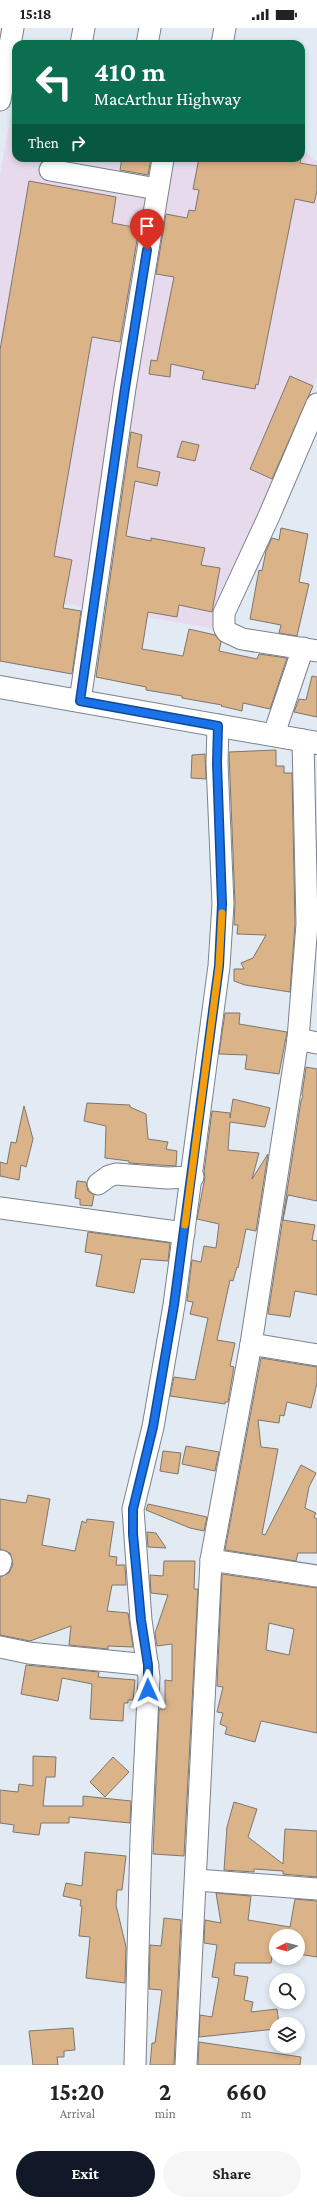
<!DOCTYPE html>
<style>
body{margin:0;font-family:"Crimson Pro",serif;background:#f6f6f6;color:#222;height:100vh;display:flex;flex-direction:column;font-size:15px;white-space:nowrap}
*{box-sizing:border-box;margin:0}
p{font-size:13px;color:#767676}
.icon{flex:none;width:22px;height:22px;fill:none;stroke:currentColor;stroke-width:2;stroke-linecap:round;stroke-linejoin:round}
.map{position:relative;height:2037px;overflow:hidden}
.sheet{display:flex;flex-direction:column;background:#fff;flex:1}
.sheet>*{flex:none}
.top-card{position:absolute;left:12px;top:12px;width:293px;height:122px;border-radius:12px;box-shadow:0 2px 6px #0003;background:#0b6e4f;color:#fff;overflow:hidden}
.needle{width:26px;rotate:264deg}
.tools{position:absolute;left:269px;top:1901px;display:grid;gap:8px}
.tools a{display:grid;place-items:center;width:36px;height:36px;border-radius:50%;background:#fff;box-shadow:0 2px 6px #0003;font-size:20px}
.pin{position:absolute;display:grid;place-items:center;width:34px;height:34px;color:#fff;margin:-41px -17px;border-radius:50% 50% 50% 0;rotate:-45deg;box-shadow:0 0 4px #0007}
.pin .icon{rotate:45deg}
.me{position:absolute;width:44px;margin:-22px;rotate:359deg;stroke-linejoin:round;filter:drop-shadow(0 0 3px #0008)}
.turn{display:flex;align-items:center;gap:14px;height:84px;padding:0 16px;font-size:18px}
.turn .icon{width:52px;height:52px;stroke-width:2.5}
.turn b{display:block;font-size:28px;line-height:34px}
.then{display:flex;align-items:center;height:38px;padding:0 16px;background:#0003;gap:8px;font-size:15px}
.eta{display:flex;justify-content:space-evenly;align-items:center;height:68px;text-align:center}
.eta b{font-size:24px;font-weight:700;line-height:28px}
.action{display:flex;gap:8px;margin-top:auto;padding:8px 16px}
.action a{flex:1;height:46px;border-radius:24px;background:#111827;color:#fff;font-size:16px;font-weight:700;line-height:46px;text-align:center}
.action a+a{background:#f6f6f6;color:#222}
.status{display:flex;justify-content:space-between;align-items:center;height:28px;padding:0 20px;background:#fff;direction:ltr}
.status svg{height:11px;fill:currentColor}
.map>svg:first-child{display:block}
</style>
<div class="status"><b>15:18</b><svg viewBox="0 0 49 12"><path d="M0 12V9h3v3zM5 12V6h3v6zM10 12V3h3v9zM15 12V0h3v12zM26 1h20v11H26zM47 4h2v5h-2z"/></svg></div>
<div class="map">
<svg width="317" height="2037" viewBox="0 0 317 2037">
<rect width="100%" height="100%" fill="#e2eaf3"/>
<polygon fill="#e7daed" points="15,64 16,130 301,130 301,121 317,134 317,349 216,583 218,601 0,565 0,147"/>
<g fill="#dbb388" stroke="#7d766e" fill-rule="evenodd">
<polygon points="122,130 151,130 148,147 120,142"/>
<polygon points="199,130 301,130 300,135 317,138 317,163 314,175 295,171 258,357 256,356 255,361 202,351 204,343 171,336 170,349 149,346 151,332 157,333 174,249 156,246 166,186 187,190 189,182 195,183 199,162 193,161"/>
<polygon points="29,153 116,169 112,195 139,200 120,314 92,309 54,528 72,532 63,580 81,583 72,646 0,633 0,322"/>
<polygon points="290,348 313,358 272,451 250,441"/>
<polygon points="131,404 142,407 137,439 160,444 157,458 135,453 126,508 151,513 151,510 205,520 201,537 220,540 212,584 179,577 177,589 148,584 142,621 183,628 189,601 215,607 221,614 219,623 257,631 259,626 287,630 270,681 243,675 242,683 221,678 222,677 182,670 182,668 146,662 146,659 96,649"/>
<polygon points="182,413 199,417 195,433 177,429"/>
<polygon points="281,500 308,506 299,554 309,556 297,608 279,605 281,597 250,591 259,542 262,543 266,523 272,510 279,512"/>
<polygon points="312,648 317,649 317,689 294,684 299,671 306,672"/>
<polygon points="276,722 276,738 284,738 284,745 292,745 295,896 290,964 245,957 234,953 234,941 244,941 241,935 253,930 266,907 237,906 238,897 234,897 235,875 229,724"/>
<polygon points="205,726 206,751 191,750 192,727"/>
<polygon points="225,985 240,985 239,996 287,1004 279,1046 245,1041 247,1027 219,1026"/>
<polygon points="306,1039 317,1041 317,1173 288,1167 283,1192 315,1197 312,1212 317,1213 317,1267 295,1263 290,1289 268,1286 301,1073 303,1068 302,1067"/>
<polygon points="233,1071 270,1080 265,1099 230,1094 228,1122 259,1125 252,1151 268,1126 256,1203 246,1201 238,1240 237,1239 233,1253 230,1252 217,1312 235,1315 230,1338 234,1339 228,1374 225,1374 225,1376 170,1368 174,1349 195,1352 208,1290 190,1286 193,1274 187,1273 192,1232 201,1234 204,1218 216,1220 219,1196 197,1191 205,1149 204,1144 212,1083 230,1085 230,1090"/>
<polygon points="87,1075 130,1077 130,1079 146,1086 148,1111 168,1114 166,1121 177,1123 176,1138 129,1135 129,1133 105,1130 106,1098 84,1093"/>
<polygon points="24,1078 33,1111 26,1139 21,1137 19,1152 0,1148 0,1134 7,1136 11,1114 16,1115"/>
<polygon points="77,1153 86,1154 88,1163 94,1167 92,1178 80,1177 80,1171 75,1170"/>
<polygon points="88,1204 170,1215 168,1233 141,1231 134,1265 96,1258 102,1227 85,1224"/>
<polygon points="261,1330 317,1339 317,1355 311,1380 287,1374 284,1388 280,1387 279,1395 258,1392 261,1419 278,1421 262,1506 265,1507 301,1437 316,1445 309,1459 305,1480 316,1485 314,1489 317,1491 317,1525 298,1525 296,1533 225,1522"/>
<polygon points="186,1418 219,1424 215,1443 182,1436"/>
<polygon points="163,1423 181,1425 178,1446 160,1443"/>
<polygon points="28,1467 50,1471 42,1517 75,1523 82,1493 86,1495 87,1491 114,1494 109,1528 117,1529 116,1537 125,1537 126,1557 112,1557 107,1583 128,1585 133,1619 108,1618 108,1621 69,1617 71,1598 30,1613 0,1607 0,1549 9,1545 13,1536 10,1525 0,1521 0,1471 26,1475"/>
<polygon points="148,1476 207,1489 204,1503 190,1500 146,1482"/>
<polygon points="147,1504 156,1505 166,1520 148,1519"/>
<polygon points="164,1533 195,1533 194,1561 198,1561 184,1828 153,1826 159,1681 165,1681 165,1652 172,1653 172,1616 157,1618 155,1605 168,1567 151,1565 150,1547 163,1548"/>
<path d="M222 1546 317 1560V1705L261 1693 255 1714 225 1706 227 1699 220 1696 223 1685 217 1684 223 1659 217 1658ZM269 1595 294 1601 289 1627 266 1622Z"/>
<polygon points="26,1637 99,1644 98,1649 135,1652 133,1672 128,1672 128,1675 124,1675 123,1693 90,1691 92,1656 62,1650 58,1673 21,1666"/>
<polygon points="33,1728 56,1729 55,1749 46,1749 43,1778 83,1778 83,1768 131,1773 130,1795 69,1789 69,1795 41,1795 39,1807 13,1804 14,1797 0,1795 0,1762 18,1764 19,1756 33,1758"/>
<polygon points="113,1729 129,1744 105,1769 90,1754"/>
<polygon points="234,1774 257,1781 248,1809 283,1836 285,1801 317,1803 317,1849 283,1846 283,1843 254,1841 254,1844 224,1842 227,1799"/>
<polygon points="85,1824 126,1828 122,1862 117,1862 116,1877 126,1919 125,1955 86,1950 90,1909 79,1908 82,1878 80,1878 81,1872 63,1868 66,1855 82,1858"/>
<polygon points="216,1865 251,1868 248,1892 290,1899 295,1871 317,1873 317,1929 298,1926 298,1908 276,1908 276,1923 273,1922 271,1935 235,1935 234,1947 248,1949 244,1972 253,1974 251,1984 277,1981 279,1996 276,1996 276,2001 199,2009 200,1987 212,1989 219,1950 212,1949 217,1917 204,1915 205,1892 221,1895"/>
<polygon points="164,1890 181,1892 174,2037 150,2037 152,2015 155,2015 162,1962 149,1961 150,1917 161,1918"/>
<polygon points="73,2000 75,2022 64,2023 64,2029 57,2029 58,2037 33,2037 29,2003"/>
<polygon points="199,2014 301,2029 300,2037 198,2037"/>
</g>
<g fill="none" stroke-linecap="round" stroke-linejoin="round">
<g stroke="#7c828b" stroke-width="23">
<g id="minor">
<polyline points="81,16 84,0"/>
<polyline points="147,16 150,0"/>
<polyline points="222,16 225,0"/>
<polyline points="0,72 13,0"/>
<polyline points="50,142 157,161"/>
<polyline points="317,376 269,488 224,585 224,599 227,604 242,611 317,623"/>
<polyline points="80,673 125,360 163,131"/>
<polyline points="274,706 303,620"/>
<polyline points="298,1011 317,1015"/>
<polyline points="98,1156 109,1148 116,1146 167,1150 193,1149"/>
<polyline points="0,1180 184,1205"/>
<polyline points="251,1316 317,1327"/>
<polyline points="211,1532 317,1548"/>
<polyline points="0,1537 1,1533"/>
<polyline points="0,1619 29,1625 148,1637"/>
<polyline points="197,1852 317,1861"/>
<polyline points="135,2037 141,1811 149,1649 141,1592 133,1481 153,1399 174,1277 219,938 223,876 217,735 218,697"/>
<polyline points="186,2037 211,1532 251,1316 298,1011 307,896 303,712"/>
</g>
</g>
<g stroke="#7c828b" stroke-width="24">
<polyline id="highway" points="0,659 317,715"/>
</g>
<use href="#minor" stroke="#fff" stroke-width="21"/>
<use href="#highway" stroke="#fff" stroke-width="22"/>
</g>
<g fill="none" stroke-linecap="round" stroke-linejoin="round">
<g stroke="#114b97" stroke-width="10">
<polyline id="route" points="147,222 125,360 80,673 218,698 217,735 222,876 219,938 174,1277 153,1399 133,1481 133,1506 141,1592 148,1637 148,1662"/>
</g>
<use href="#route" stroke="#1a73e8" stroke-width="7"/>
<polyline stroke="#f59e0b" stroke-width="7" points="185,1197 219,938 222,885"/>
</g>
</svg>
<div class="tools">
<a><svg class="needle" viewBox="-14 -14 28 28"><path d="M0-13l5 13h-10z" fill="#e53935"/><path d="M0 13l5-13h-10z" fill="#767676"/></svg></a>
<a><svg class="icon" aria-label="search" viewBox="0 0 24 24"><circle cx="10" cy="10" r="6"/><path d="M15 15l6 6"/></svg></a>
<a><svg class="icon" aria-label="layers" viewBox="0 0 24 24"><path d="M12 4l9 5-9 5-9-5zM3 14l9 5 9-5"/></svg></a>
</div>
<div class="pin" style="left:147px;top:222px;background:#d93025"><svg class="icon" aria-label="arrive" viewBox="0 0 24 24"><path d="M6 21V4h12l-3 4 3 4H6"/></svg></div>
<svg class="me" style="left:148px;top:1662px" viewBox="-20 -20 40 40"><path d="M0-17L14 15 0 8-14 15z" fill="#1a73e8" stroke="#fff" stroke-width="4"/></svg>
<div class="top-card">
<div class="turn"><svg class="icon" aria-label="left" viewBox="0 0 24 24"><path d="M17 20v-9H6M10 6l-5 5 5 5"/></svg><div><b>410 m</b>MacArthur Highway</div></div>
<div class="then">Then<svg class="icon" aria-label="right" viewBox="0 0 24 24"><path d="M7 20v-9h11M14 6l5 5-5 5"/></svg></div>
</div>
</div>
<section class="sheet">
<div class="eta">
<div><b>15:20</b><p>Arrival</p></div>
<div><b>2</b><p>min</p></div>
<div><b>660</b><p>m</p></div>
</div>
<div class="action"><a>Exit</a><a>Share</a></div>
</section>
